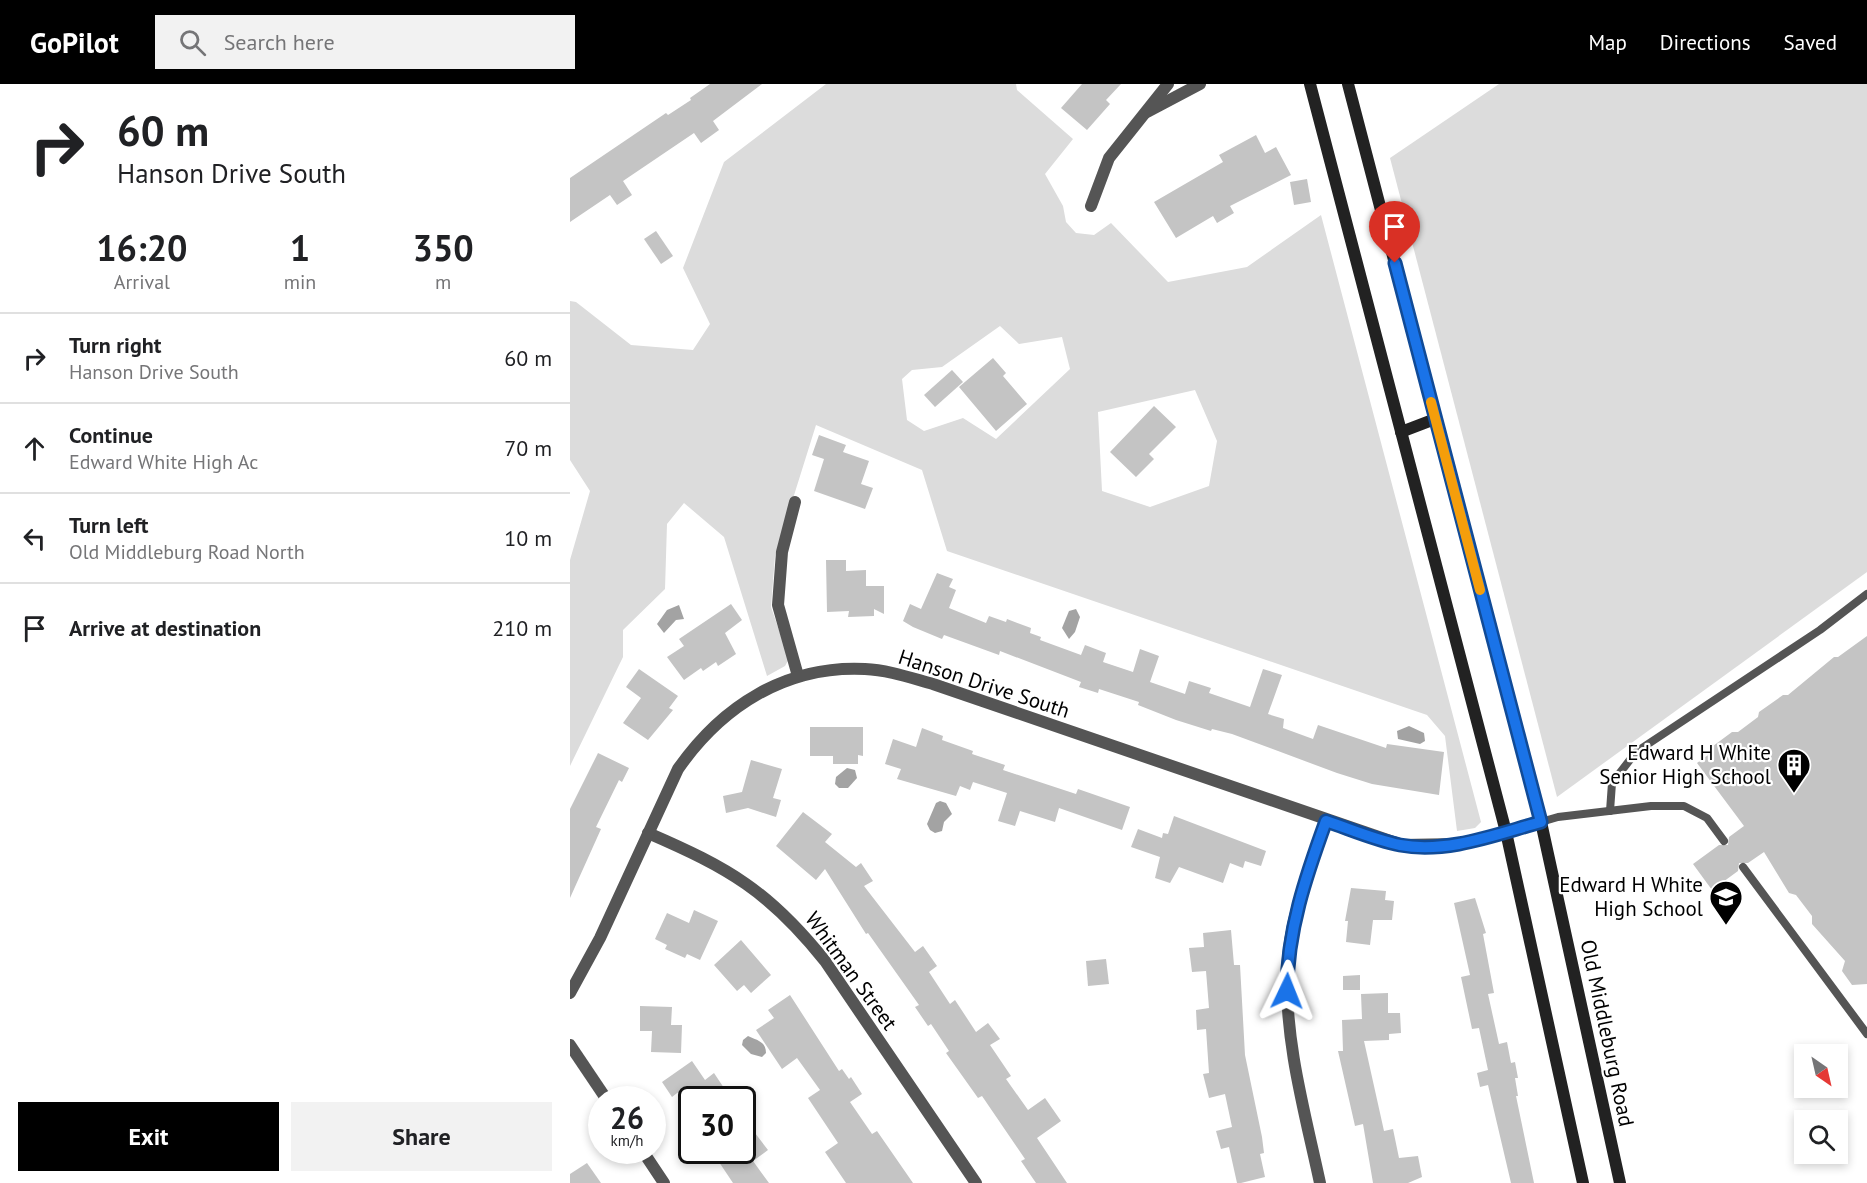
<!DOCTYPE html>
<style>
body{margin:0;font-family:"PT Sans",sans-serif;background:#f2f2f2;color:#202124;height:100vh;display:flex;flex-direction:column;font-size:22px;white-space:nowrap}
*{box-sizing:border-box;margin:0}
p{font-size:20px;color:#757577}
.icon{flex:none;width:33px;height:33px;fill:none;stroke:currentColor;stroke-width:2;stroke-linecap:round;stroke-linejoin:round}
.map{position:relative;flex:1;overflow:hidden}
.side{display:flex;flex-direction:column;background:#fff;width:570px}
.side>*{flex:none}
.top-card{background:#fff;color:#202124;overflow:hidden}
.needle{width:39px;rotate:146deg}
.tools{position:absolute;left:1224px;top:960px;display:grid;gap:12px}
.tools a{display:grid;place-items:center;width:54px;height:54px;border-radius:0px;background:#fff;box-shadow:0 3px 9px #0003;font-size:30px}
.speed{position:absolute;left:18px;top:1002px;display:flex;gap:12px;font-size:30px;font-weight:700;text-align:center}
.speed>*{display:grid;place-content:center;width:78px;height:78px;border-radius:50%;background:#fff;box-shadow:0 3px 9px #0003;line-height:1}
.speed small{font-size:15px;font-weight:400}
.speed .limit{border:3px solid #111;border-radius:9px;background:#fff;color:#111}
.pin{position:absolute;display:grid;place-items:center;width:51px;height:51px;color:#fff;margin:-62px -26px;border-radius:50% 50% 50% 0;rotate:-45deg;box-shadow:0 0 6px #0007}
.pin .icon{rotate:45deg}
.me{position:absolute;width:66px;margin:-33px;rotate:2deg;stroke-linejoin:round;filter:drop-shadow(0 0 4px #0008)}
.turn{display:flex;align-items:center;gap:21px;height:126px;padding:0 18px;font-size:27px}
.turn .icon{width:78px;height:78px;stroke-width:2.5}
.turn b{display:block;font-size:42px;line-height:51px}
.eta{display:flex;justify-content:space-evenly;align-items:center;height:102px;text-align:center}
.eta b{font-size:36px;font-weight:600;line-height:42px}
.cta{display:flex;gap:12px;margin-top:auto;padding:12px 18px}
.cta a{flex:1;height:69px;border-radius:0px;background:#000;color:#fff;font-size:24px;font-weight:600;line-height:69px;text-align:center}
.cta a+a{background:#f2f2f2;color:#202124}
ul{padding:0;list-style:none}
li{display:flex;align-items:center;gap:18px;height:90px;padding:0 18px;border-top:2px solid #e0e0e0}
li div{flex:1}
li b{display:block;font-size:22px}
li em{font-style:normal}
header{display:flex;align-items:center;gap:36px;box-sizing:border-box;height:84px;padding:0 30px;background:#000;color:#fff}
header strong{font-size:28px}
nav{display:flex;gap:33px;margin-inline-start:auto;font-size:21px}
.search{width:420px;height:54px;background:#f2f2f2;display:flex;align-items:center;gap:15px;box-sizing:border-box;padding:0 21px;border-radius:0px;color:#757577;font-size:22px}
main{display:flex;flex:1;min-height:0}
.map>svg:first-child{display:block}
</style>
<header>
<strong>GoPilot</strong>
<div class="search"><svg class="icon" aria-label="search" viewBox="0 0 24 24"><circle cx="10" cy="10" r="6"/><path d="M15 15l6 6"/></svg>Search here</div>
<nav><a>Map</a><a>Directions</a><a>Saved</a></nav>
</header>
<main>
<section class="side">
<div class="top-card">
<div class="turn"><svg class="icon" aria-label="right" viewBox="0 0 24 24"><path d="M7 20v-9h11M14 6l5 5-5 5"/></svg><div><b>60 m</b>Hanson Drive South</div></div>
</div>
<div class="eta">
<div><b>16:20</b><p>Arrival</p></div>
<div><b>1</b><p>min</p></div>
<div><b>350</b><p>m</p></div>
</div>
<ul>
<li><svg class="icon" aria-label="right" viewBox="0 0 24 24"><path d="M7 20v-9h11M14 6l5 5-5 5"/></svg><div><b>Turn right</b><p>Hanson Drive South</p></div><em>60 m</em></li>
<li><svg class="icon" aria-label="ahead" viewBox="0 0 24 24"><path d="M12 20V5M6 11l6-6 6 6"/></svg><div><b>Continue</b><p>Edward White High Ac</p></div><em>70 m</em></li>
<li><svg class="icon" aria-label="left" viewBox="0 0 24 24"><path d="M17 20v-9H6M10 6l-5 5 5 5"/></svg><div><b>Turn left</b><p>Old Middleburg Road North</p></div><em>10 m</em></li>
<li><svg class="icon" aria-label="arrive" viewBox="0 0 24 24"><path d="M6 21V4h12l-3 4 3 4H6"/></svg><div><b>Arrive at destination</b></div><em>210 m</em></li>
</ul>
<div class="cta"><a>Exit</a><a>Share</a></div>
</section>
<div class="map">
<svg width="1297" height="1099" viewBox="0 0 1297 1099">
<rect width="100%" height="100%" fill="#fff"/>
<g fill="#dcdcdc" fill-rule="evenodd">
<path d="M256 0H446L447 6 503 55 475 90 493 122 496 138 506 149 524 151 541 139 598 198 677 183 751 131 911 738 905 744 887 747 875 652 857 631 377 467 352 386 246 341 205 472 201 523 219 575 215 582 197 592 154 453 114 419 97 440 95 505 53 546V573L0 682V476L20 407 0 376V217L6 218 61 261 123 266 140 240 113 184 154 78ZM430 242 449 260 492 253 500 285 426 355 393 334 354 347 337 336 332 295 342 286 372 283ZM625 306 647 357 639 402 580 423 532 407 528 328Z"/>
<polygon points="929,0 1297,0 1297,488 987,713 820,74"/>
</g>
<g fill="#a3a3a3">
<polygon points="109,521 114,535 106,536 94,549 87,540 97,526"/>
<polygon points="506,525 510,533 505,548 499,555 492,544 499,527"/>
<polygon points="839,642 854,649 855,657 850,660 828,655 827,647"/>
<polygon points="277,684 285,686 287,694 278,704 269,704 265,700 266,693"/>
<polygon points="370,717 376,719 382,730 374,738 372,747 365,749 360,746 357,740 366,719"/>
<path d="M178 952C186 956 196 957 196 969L192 973 181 970 172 961 173 956Z"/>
</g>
<g fill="#c4c4c4">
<polygon points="140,0 192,0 143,37 149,46 131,59 124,49 53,97 62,111 47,121 40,111 0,138 0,94 96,29 98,31 121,16 120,14"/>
<polygon points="512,0 551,0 536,16 540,20 517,46 491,24"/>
<polygon points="686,51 695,69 706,63 721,91 660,122 664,129 647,139 643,132 606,154 584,118 653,78 649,71"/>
<polygon points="737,95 741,118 724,121 720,98"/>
<polygon points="86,147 103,172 91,180 74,155"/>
<polygon points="423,274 436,289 433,292 457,320 426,347 389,303"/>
<polygon points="382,286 393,298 365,323 354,311"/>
<polygon points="584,322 606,343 579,370 584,375 566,393 540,368"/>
<polygon points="249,351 276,361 273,368 299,377 291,400 303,404 295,425 244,407 254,375 242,371"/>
<polygon points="256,476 276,476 276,487 296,486 296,502 314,502 314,530 304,525 304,532 278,533 279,527 257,528"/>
<polygon points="367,489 383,495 379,503 386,506 379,524 416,539 419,532 436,538 437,535 461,544 460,549 471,553 470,556 511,571 515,561 536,569 533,578 563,588 570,565 589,572 580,598 615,610 619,597 641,604 639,609 680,623 693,585 712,591 698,630 714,635 713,644 743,655 748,641 816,664 817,660 874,668 869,711 802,700 767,689 662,650 642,645 641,647 606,636 568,621 569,618 529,605 528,609 509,603 511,598 430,567 429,571 374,551 372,555 343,543 333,537 340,520 351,525"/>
<polygon points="161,520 172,536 155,549 166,570 148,582 146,578 133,587 131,584 114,596 97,573 114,562 109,555"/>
<polygon points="1297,552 1297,900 1282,901 1272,887 1275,877 1242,840 1242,832 1226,811 1219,809 1194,768 1178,779 1169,779 1168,787 1142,806 1123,780 1149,761 1158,761 1159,753 1174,742 1127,679 1138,671 1139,665 1162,648 1168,648 1188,633 1189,628 1213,611 1218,611 1264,573 1268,573"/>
<polygon points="69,585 108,612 99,624 103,626 78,656 53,639 71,614 56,603"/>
<polygon points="240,643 293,643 293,672 288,671 288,680 263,680 263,672 240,672"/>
<polygon points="352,644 373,652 372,656 403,667 402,670 435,681 433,686 506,710 508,705 560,723 552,746 489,724 485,738 450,727 445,742 428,737 437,709 403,698 400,706 390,702 386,712 327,695 331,685 315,680 323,655 346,663"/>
<polygon points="28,669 59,684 52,698 49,696 26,743 31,745 0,814 0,725"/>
<polygon points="181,676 212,685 203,714 211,716 206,733 178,724 156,729 153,712 172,708"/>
<polygon points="233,728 262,750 255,758 286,783 291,779 303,797 294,802 345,868 353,862 367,882 359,888 380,920 385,916 406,948 418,939 430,955 420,961 441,992 436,995 458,1026 475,1014 491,1037 467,1054 497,1099 466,1099 451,1077 455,1075 412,1012 408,1014 376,969 379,967 361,940 358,942 345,923 349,921 298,849 296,850 255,785 246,796 206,762"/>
<polygon points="604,732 696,767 691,782 675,777 673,784 660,779 653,799 609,783 600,799 585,794 590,773 561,763 568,745 592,754 593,749 598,750"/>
<polygon points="781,804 816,807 815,816 824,817 822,836 803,836 800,861 776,858 778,837 775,837"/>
<polygon points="905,814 916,849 913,850 924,909 918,910 929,960 937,958 941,979 945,978 948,994 945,994 948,1012 946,1012 964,1099 941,1099 918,1001 910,1003 907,989 918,986 909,944 902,945 891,893 900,891 884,819"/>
<polygon points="124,826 148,837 130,876 117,870 115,874 95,865 97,861 85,855 97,829 119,839"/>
<polygon points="661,846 664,881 670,881 675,971 692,1053 694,1069 690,1070 695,1093 671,1099 667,1099 659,1063 651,1065 646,1047 662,1043 655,1010 639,1014 633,990 639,989 636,945 627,946 626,926 639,924 636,887 622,888 619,864 634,863 633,849"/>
<polygon points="171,856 201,891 181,909 174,901 167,907 144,881"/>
<polygon points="536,875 539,900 518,902 516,877"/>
<polygon points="790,891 790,906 773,906 773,892"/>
<polygon points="818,909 818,929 830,929 831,949 819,950 819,956 794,957 814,1047 823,1045 829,1074 848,1072 852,1093 838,1099 803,1099 793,1040 785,1042 768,967 773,967 772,936 792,935 791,910"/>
<polygon points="220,911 269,987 272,985 279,995 281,993 292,1010 280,1018 302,1050 307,1047 343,1099 276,1099 255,1068 268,1059 238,1014 250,1006 227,974 212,985 186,946 204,934 198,926"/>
<polygon points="70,922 102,923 101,941 112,941 111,969 81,968 82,947 70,947"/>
<polygon points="122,977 135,996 144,989 162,1016 118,1016 111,1006 102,1013 92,998"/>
<polygon points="172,1032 198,1066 183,1077 199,1099 163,1099 141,1066 172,1066"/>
<polygon points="17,1079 31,1099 0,1099 0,1090"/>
</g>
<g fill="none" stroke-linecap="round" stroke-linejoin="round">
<g stroke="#555" stroke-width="8">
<polyline points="1040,727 1042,699 1066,668 1250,546 1297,510"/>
<polyline points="936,748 988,733 1081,722 1114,722 1137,734 1154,757"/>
<polyline points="1173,783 1297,950"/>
</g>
<g stroke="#555" stroke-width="12">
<polyline points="577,28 630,0"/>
<polyline points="521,122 539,74 598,0"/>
<polyline points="225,418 212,468 208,521 228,592"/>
<path d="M78 749C159 784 199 807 255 877L406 1099"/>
<path d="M0 909 30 854 108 685C152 622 216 581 295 585 318 586 341 594 363 600L832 761 888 760 936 748"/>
<polyline points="0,961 37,1016"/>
<polyline points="72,1066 94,1099"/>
<path d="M750 1099C735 1029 715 959 717 887 719 835 739 785 756 737"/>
</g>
<g stroke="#222" stroke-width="12">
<polyline points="740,0 936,748 1013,1099"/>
<polyline points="778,0 971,738 1050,1099"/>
<polyline points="831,348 865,335"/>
</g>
</g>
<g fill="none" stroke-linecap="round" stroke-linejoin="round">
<g stroke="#114b97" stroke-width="15">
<path id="route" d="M717 907C717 847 736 792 756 737 780 745 805 756 830 761 877 770 927 750 971 738L825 179"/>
</g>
<use href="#route" stroke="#1a73e8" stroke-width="10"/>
<polyline stroke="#f59e0b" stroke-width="10" points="861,318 910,506"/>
</g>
<defs>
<g id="building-pin" transform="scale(1.725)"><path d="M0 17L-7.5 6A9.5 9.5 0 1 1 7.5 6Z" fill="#000" stroke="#fff"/><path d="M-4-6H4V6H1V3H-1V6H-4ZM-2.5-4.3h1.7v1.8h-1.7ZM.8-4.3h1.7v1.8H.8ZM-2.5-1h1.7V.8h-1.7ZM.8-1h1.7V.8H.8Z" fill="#fff"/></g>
<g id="school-pin" transform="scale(1.725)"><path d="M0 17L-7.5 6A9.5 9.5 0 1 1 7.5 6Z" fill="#000" stroke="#fff"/><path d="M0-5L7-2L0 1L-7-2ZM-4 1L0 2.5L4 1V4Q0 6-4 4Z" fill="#fff"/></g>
</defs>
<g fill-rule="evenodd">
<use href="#building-pin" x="1224" y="681"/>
<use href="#school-pin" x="1156" y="813"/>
</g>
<g text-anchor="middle" stroke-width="4.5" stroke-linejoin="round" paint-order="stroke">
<g font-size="21" fill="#000" stroke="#fff">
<text transform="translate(414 600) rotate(18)" y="7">Hanson Drive South</text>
<text transform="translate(281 887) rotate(54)" y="7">Whitman Street</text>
<text transform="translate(1037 949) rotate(78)" y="7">Old Middleburg Road</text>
</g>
<g font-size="21" fill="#000" stroke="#fff" text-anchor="end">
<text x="1201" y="676">Edward H White<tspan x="1201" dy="24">Senior High School</tspan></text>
<text x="1133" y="808">Edward H White<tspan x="1133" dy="24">High School</tspan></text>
</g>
</g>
</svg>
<div class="tools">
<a><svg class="needle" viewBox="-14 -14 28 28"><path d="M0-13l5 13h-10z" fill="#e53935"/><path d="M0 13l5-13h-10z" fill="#757577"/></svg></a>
<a><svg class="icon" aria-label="search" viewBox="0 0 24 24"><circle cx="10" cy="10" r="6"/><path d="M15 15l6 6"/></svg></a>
</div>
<div class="speed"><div>26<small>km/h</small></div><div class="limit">30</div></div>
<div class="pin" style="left:825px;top:179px;background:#d93025"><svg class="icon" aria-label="arrive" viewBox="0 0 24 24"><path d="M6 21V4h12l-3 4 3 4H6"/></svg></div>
<svg class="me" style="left:717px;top:907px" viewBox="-20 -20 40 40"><path d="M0-17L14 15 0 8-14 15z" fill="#1a73e8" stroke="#fff" stroke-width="4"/></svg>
</div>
</main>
